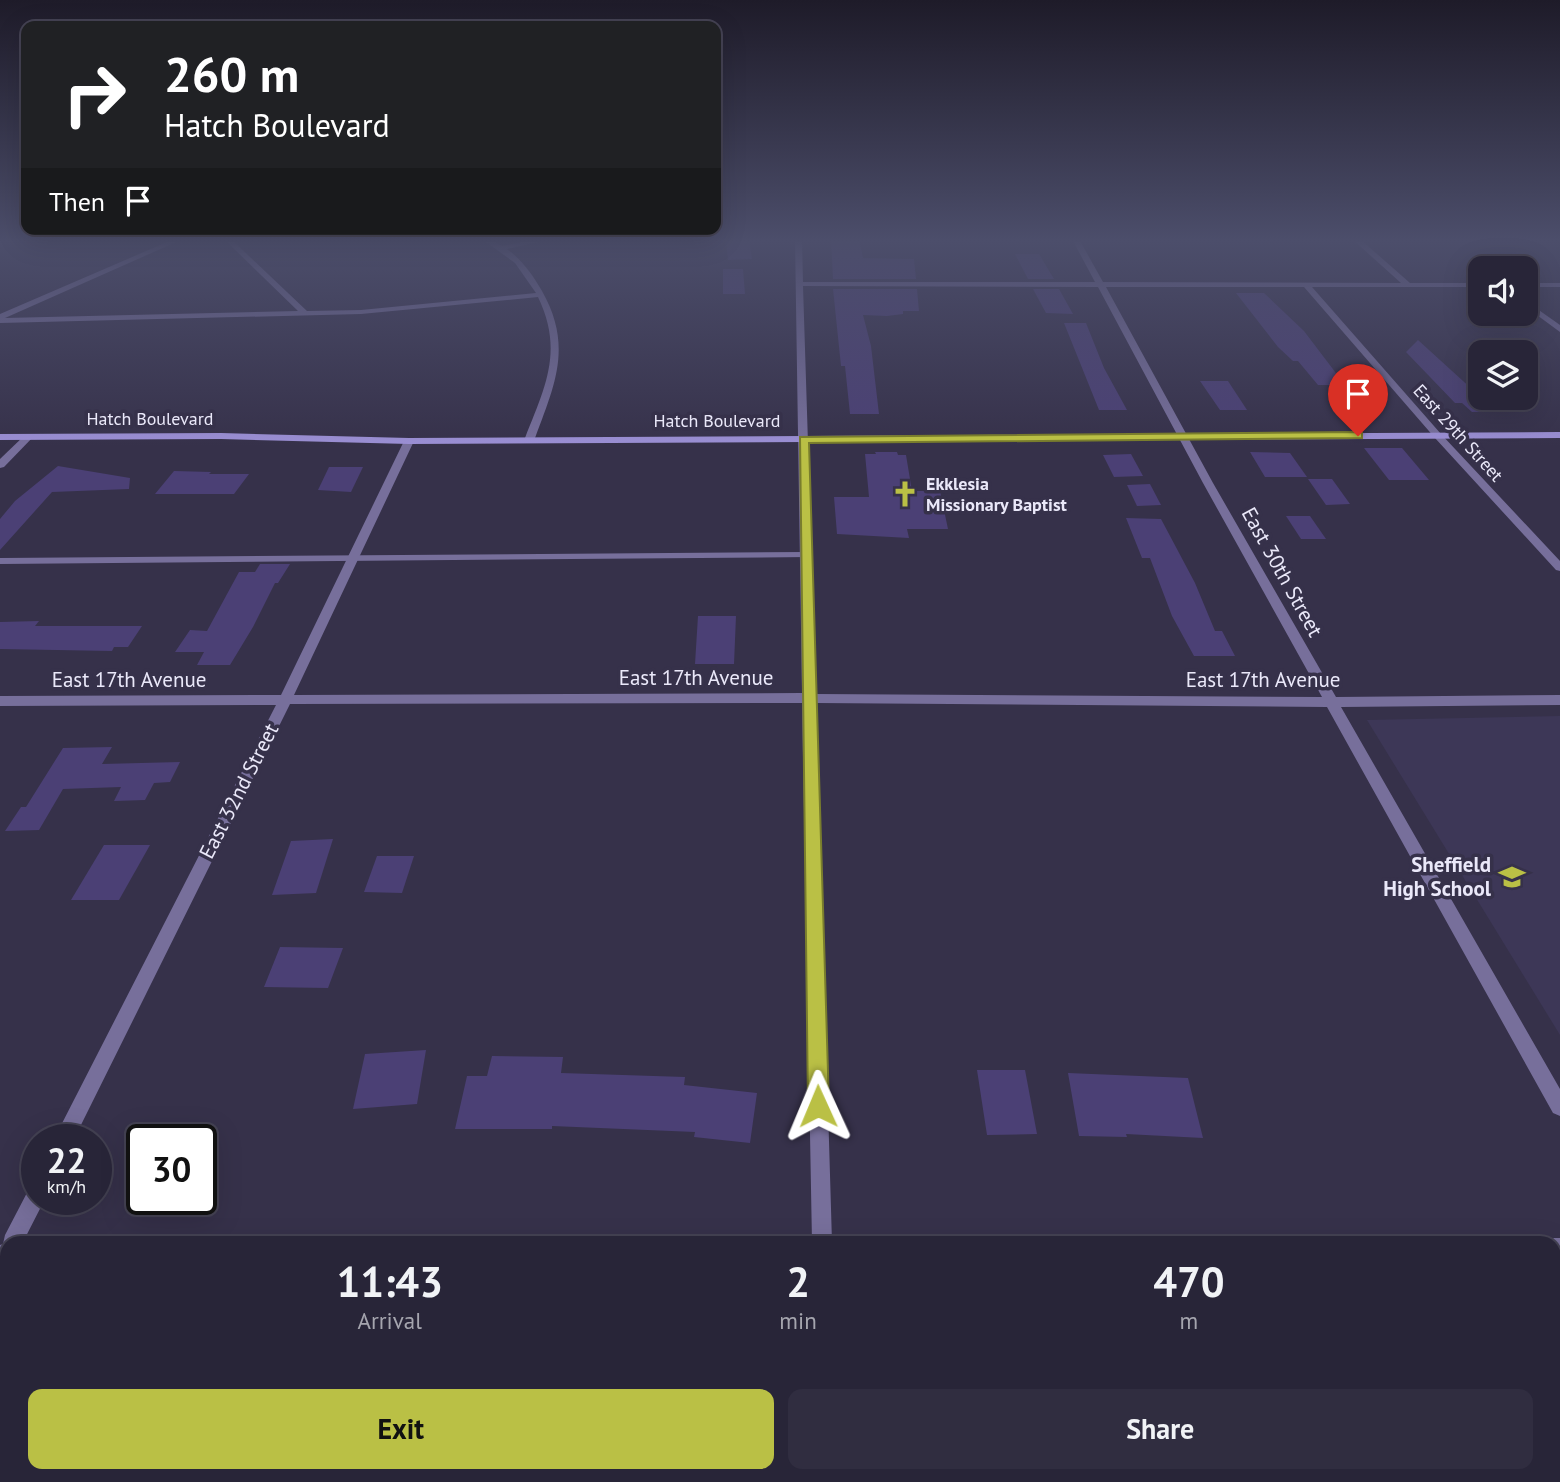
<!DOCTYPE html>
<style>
body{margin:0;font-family:"PT Sans",sans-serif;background:#302d40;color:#f1f3f6;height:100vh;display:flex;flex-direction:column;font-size:26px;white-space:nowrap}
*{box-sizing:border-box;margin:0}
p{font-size:23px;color:#a5a5ae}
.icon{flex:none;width:38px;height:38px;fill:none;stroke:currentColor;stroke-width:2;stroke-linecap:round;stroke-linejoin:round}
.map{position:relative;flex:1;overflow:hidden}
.panel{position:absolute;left:0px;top:1236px;width:1561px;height:247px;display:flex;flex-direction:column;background:#282538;border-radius:21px 21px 0 0;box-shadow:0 7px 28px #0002,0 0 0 2px #444253}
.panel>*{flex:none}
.banner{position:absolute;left:21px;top:21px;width:700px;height:214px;border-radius:14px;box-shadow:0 7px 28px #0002,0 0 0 2px #444253;background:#202124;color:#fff;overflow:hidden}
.buttons{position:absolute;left:1468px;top:256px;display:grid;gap:14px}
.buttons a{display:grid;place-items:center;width:70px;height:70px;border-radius:14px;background:#282538;box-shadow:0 7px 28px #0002,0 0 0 2px #444253;font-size:35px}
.speed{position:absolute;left:21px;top:1124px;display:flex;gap:14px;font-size:35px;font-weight:700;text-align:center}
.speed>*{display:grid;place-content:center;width:91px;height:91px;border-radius:50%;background:#282538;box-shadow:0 7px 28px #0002,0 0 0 2px #444253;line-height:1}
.speed small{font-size:18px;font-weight:400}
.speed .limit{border:4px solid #111;border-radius:10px;background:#fff;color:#111}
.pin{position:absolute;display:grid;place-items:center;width:60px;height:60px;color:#fff;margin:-72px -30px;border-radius:50% 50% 50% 0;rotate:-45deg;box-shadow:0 0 7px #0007}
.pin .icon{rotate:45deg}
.me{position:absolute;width:77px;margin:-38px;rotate:359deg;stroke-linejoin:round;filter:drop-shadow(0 0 5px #0008)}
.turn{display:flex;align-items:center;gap:24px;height:147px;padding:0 28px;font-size:32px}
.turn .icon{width:91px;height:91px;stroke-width:2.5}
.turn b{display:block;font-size:49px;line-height:60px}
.then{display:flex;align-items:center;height:66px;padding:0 28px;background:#0003;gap:14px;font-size:26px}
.eta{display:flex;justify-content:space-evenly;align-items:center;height:119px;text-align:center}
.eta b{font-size:42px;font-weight:700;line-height:49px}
.cta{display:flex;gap:14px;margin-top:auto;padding:14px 28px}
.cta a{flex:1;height:80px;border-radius:14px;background:#bac045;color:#111;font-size:28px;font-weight:700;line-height:80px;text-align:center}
.cta a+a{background:#302d40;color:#f1f3f6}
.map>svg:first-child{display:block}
</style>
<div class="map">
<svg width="1560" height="1482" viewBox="0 0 1560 1482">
<rect width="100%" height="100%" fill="#36314a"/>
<g fill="#3d3757">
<polygon points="1560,716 1560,1035 1367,720"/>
<polygon points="1554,1290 1560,1290 1560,1482 865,1482 864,1475 1554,1475"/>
</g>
<polygon fill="#4b4468" points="1554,1399 1560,1402 1560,1482 922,1482 921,1475 1554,1475"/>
<g fill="#4b4075">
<polygon points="726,239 749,239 752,259 728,260"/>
<polygon points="831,239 859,239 863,258 914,259 916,279 833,279"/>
<polygon points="1015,254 1039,254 1054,279 1028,279"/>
<polygon points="723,269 743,269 745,294 723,294"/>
<polygon points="833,289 917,289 919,311 903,311 903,314 887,316 863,315 871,346 879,414 850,414 845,366 841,366"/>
<polygon points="1033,289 1059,289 1073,314 1046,313"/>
<polygon points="1236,293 1264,293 1304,331 1345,385 1318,385 1298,361 1293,361 1278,347"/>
<polygon points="1064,323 1086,323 1104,368 1127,410 1099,410"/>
<polygon points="1418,340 1474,391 1480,391 1480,397 1490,397 1505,411 1472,412 1462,403 1455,403 1406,352"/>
<polygon points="1200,381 1228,381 1247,410 1220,410"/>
<polygon points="1364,448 1402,448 1429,480 1389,480"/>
<polygon points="875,452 897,452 898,455 906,455 912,491 940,491 948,529 907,529 909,538 837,534 834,497 869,497 865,454 876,454"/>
<polygon points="1250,452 1290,453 1307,477 1265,477"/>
<polygon points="1131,454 1143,476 1114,477 1103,455"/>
<polygon points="58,466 130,478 129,489 52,492 0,550 0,519 15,501"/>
<polygon points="329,467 363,467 351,492 318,490"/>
<polygon points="174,471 211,472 209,474 249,474 234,494 155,494"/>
<polygon points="1308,479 1332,479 1350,504 1326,505"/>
<polygon points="1150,484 1161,505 1137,506 1127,485"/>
<polygon points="1286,516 1310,516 1326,539 1301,539"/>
<polygon points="1126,518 1161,519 1195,583 1215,631 1222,631 1235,656 1194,656 1172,616 1150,558 1142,558"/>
<polygon points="260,564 290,564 278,583 275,583 253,627 230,665 197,665 204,652 175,652 190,630 207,631 239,572 255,572"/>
<polygon points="698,616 736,616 734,664 695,664"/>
<polygon points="39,621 35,626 142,626 128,647 114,647 112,651 0,649 0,622"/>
<polygon points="112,747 102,764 180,762 170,782 154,783 145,800 114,801 121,787 63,789 39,830 5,831 21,807 26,807 63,748"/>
<polygon points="333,839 316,893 272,895 291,841"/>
<polygon points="104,845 150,845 119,900 71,900"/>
<polygon points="377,856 414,856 402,893 364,892"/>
<polygon points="280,947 343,948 328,988 264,987"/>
<polygon points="426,1050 417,1104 353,1109 365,1054"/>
<polygon points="492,1056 563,1057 561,1073 685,1077 684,1085 757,1093 750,1143 694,1137 695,1132 552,1126 552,1129 455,1129 467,1076 487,1076"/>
<polygon points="977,1070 1025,1070 1037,1134 987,1135"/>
<polygon points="1068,1073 1188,1078 1203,1138 1126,1134 1127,1137 1079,1136"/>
</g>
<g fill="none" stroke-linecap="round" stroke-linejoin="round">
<polygon fill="#776f9b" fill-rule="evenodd" points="805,552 811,555 809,557 0,564 0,558"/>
<g fill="#776f9b" fill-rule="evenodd">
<path d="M174 239H183L5 318 298 311 224 239H231L307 311 361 310 536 293 515 263 482 239H490L502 246 538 239H550L507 249C522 260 533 275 542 291 573 346 555 384 535 438L530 441 525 438C545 387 564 351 538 297L361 314 0 323V314Z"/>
<path d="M795 239H802L803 282H1095L1072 239H1079L1103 282 1401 283 1352 239H1360L1410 283H1480V287H1312L1441 434 1560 561V571L1556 570 1435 438 1304 287H1106L1213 483 1336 697 1560 695V705L1341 707 1560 1089V1116L1553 1113 1327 707 816 703 832 1242H812L802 703 290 704 74 1139H54L276 705 0 706V696L281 695 404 441 409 438 414 441 294 695 802 693ZM803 286 1098 287 1203 483 1322 697 816 694Z"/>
<rect x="1526" y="283" width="34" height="4"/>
<polygon points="1526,301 1560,325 1560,332 1526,307"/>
<polygon points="26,434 34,436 4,467 0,468 0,459"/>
<polygon points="37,1184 37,1199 45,1199 23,1242 7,1242 7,1275 0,1278 0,1245 3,1244 5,1235 30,1187"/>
<polygon points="1554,1238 1560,1238 1560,1258 1554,1258 1554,1242 1546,1242"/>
<rect x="817" y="1475" width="24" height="7"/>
</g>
<polygon fill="#9b8fd4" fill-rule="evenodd" points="1560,432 1560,438 409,444 221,439 0,440 0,434 221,433 409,438"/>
</g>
<linearGradient id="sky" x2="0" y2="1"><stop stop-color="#1e1b29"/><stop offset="0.54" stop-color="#4c4e6b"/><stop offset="1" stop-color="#4c4e6b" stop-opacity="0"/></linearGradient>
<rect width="1560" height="446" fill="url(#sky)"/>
<polygon fill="#bac045" stroke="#797d2d" stroke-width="2" points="1358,432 1362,433 1362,438 809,443 829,1106 826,1114 818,1117 811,1114 808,1106 800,437"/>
<defs>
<g id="church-bare" transform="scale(2.1)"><path d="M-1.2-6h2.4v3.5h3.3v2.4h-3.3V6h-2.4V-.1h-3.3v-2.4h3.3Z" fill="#bac045" stroke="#36314a" stroke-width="2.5" paint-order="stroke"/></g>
<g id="school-bare" transform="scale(2.1)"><path d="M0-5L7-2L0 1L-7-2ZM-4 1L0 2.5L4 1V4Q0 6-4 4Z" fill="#bac045" stroke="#36314a" stroke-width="2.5" paint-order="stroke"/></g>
</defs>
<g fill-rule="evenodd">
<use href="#church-bare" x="905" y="494"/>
<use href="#school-bare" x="1512" y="877"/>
</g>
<g text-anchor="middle" stroke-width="7" stroke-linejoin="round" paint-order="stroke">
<g font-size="18" fill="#eae8f9" stroke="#36314a">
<text x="150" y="425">Hatch Boulevard</text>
<text x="717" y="427">Hatch Boulevard</text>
<text transform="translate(1458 433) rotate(48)" y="6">East 29th Street</text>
</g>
<g font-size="18" font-weight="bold" fill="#eae8f9" stroke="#36314a" text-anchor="start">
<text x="926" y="490">Ekklesia<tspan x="926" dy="21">Missionary Baptist</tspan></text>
</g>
<g font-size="21" fill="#eae8f9" stroke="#36314a">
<text transform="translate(1282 572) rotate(61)" y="7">East 30th Street</text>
<text x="696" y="685">East 17th Avenue</text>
<text x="129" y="687">East 17th Avenue</text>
<text x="1263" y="687">East 17th Avenue</text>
<text transform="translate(239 791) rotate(-63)" y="7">East 32nd Street</text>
</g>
<g font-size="21" font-weight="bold" fill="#eae8f9" stroke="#36314a" text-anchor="end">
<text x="1491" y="872">Sheffield<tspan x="1491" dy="24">High School</tspan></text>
</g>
</g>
</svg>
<div class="buttons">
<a><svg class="icon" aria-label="sound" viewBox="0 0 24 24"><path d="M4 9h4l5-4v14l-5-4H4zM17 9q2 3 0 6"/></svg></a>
<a><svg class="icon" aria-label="layers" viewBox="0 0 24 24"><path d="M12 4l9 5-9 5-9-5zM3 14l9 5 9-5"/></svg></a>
</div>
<div class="speed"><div>22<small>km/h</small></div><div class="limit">30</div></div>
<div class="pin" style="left:1358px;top:436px;background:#d93025"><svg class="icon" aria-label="arrive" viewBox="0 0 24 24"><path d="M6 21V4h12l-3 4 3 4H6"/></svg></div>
<svg class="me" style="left:818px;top:1106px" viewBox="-20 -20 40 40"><path d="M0-17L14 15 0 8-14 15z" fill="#bac045" stroke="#fff" stroke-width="4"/></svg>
<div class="banner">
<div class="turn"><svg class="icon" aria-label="right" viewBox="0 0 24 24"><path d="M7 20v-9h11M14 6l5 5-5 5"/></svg><div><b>260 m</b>Hatch Boulevard</div></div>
<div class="then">Then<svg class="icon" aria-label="arrive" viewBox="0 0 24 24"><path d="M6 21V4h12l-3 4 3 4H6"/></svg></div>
</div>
<section class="panel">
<div class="eta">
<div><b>11:43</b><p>Arrival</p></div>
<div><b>2</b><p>min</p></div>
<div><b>470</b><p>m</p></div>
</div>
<div class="cta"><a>Exit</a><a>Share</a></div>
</section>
</div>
